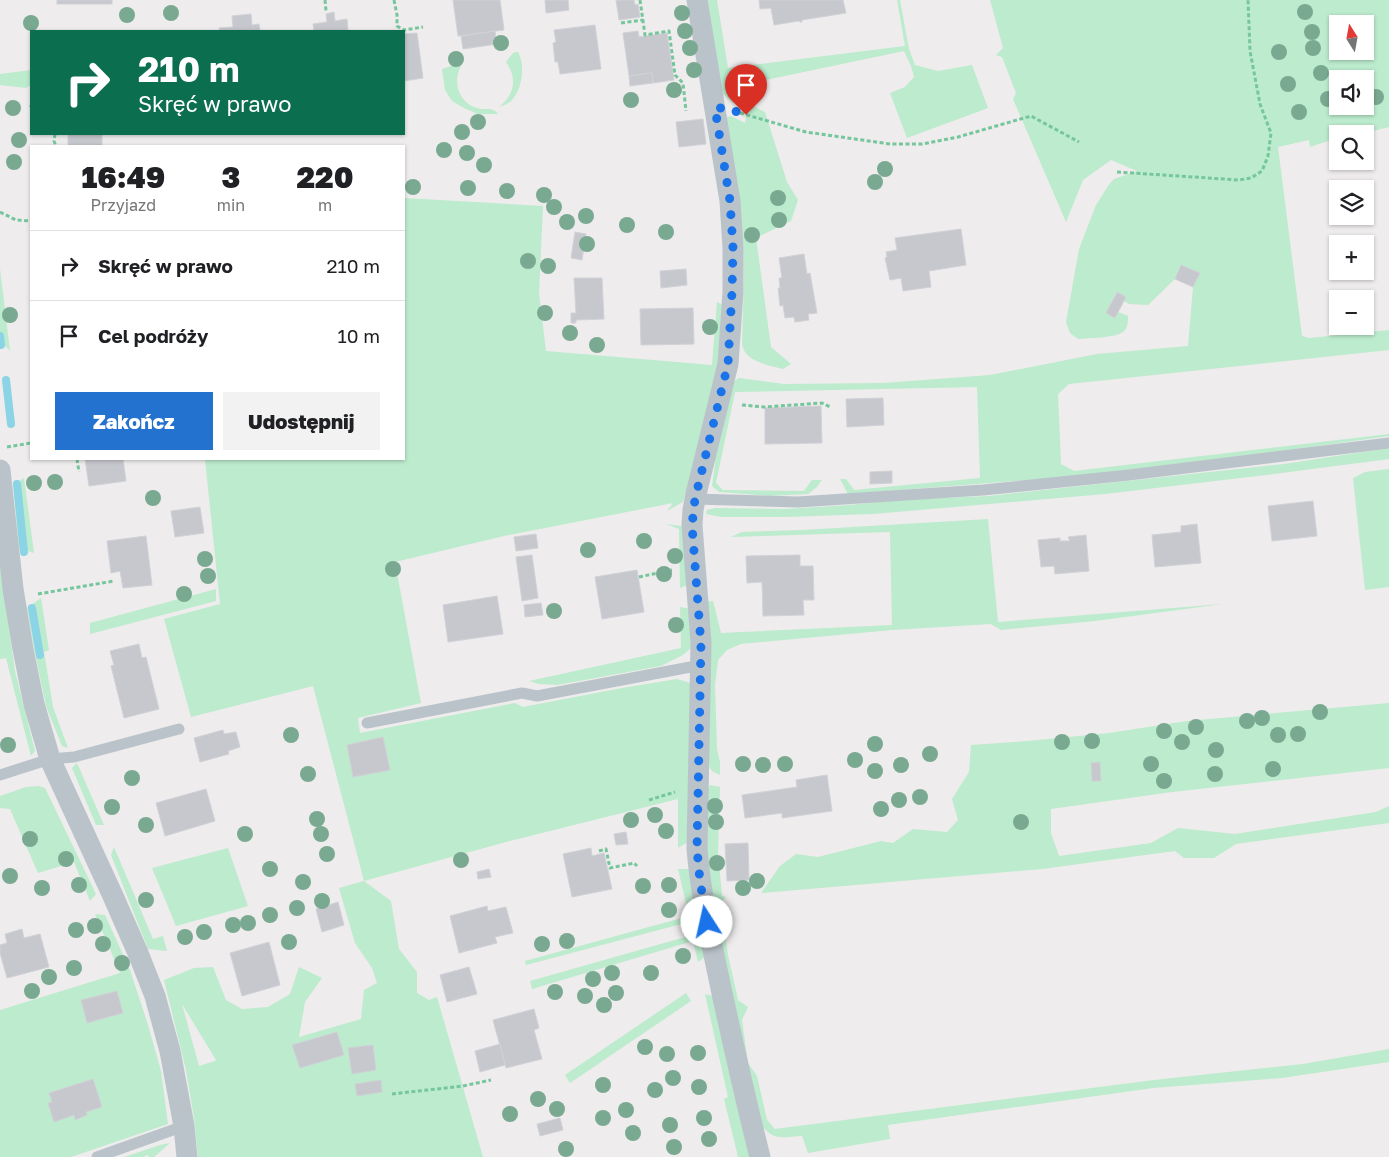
<!DOCTYPE html>
<html lang="pl">
<meta charset="utf-8">
<style>
body{margin:0;font-family:"Golos Text",sans-serif;background:#f2f2f2;color:#202124;height:100vh;display:flex;flex-direction:column;font-size:19px;white-space:nowrap}
*{box-sizing:border-box;margin:0}
p{font-size:16px;color:#757577}
.icon{flex:none;width:28px;height:28px;fill:none;stroke:currentColor;stroke-width:2;stroke-linecap:round;stroke-linejoin:round}
.map{position:relative;flex:1;overflow:hidden}
.sheet{position:absolute;left:30px;top:145px;width:375px;height:315px;display:flex;flex-direction:column;background:#fff;border-radius:0px;box-shadow:0 1px 4px #0004}
.sheet>*{flex:none}
.top-card{position:absolute;left:30px;top:30px;width:375px;height:105px;border-radius:0px;box-shadow:0 1px 4px #0004;background:#0b6e4f;color:#fff;overflow:hidden}
.needle{width:32px;rotate:349deg}
.buttons{position:absolute;left:1329px;top:15px;display:grid;gap:10px}
.buttons a{display:grid;place-items:center;width:45px;height:45px;border-radius:0px;background:#fff;box-shadow:0 1px 4px #0004;font-size:25px}
.pin{position:absolute;display:grid;place-items:center;width:42px;height:42px;color:#fff;margin:-51px -21px;border-radius:50% 50% 50% 0;rotate:-45deg;box-shadow:0 0 5px #0007}
.pin .icon{rotate:45deg}
.me{position:absolute;width:55px;margin:-28px;rotate:350deg;stroke-linejoin:round;filter:drop-shadow(0 0 4px #0008)}
.turn{display:flex;align-items:center;gap:18px;height:105px;padding:0 25px;font-size:22px}
.turn .icon{width:65px;height:65px;stroke-width:2.5}
.turn b{display:block;font-size:35px;line-height:42px}
.eta{display:flex;justify-content:space-evenly;align-items:center;height:85px;text-align:center}
.eta b{font-size:30px;font-weight:800;line-height:35px}
.button{display:flex;gap:10px;margin-top:auto;padding:10px 25px}
.button a{flex:1;height:58px;border-radius:0px;background:#2472d0;color:#fff;font-size:20px;font-weight:800;line-height:58px;text-align:center}
.button a+a{background:#f2f2f2;color:#202124}
ul{padding:0;list-style:none}
li{display:flex;align-items:center;gap:15px;height:70px;padding:0 25px;border-top:1px solid #e0e0e0}
li div{flex:1}
li b{display:block;font-size:19px}
li em{font-style:normal}
.map>svg:first-child{display:block}
</style>
<div class="map">
<svg width="1389" height="1157" viewBox="0 0 1389 1157">
<rect width="100%" height="100%" fill="#eeecec"/>
<g fill="#bcebcd" fill-rule="evenodd">
<path d="M702 0H717L728 68 905 46 897 0H900L909 49 915 65 938 71 972 65 988 108 907 138 890 93 905 87 914 77 911 66 904 51 746 84 741 88 740 99 765 112 787 182 798 200 791 221 756 238 771 347 791 364 783 369C768 365 746 362 742 345L744 278 743 238 725 118 731 116 745 123 748 108 733 103 723 94Z"/>
<path d="M990 0H1389V127L1361 134H1338L1337 139H1334L1310 147 1309 140 1278 147 1302 336 1309 338 1389 330V350L1069 384 1058 394 1061 464 1074 471 1389 434V436L1226 459 1092 475 848 494 840 479H846L854 490 980 478 977 387 735 392 716 483 723 490 804 491 812 480H822L817 487 808 494 770 496 719 492 712 486 715 463 713 454 732 383 739 378 784 384 884 383 990 375 1097 354 1188 346 1193 287 1200 273 1181 265 1175 279 1148 305 1129 304 1124 301 1126 297 1116 292 1106 313 1115 318 1118 312 1128 316C1128 322 1128 328 1123 332 1115 338 1089 338 1078 339L1070 333 1066 322 1079 249 1096 205 1108 186 1114 179 1137 171 1111 160 1083 180 1066 222 1013 99 1016 93 1002 57 996 55 1003 48ZM1338 24H1365V51H1338ZM1338 79H1365V106H1338Z"/>
<path d="M516 52H518C526 66 522 91 510 102 507 104 502 106 499 107 514 96 518 78 506 62L513 53Z"/>
<path d="M457 64 461 66C452 82 459 103 477 108 485 111 492 106 498 114H478L464 108 452 101 445 90 442 69Z"/>
<polygon points="31,70 31,85 26,88 0,85 0,74"/>
<path d="M404 198 543 206 539 293 546 351 712 365 717 302 723 305 720 365 705 428 683 502 667 511 673 503 504 536 395 562 421 703 358 718 360 733 515 703 523 707 622 688 677 679 694 684 691 840 678 848V799L506 842 364 881 391 901 399 949 417 972V993L429 1000 437 997 483 1157H198L194 1118 186 1070 164 980 194 968 213 967 226 1000 242 1009 268 1007 290 994 299 967 322 978 305 1002 299 1037 361 1019 364 990 377 983 372 968 355 943 339 888 364 881 313 686 191 717 164 619 220 604 205 459H404ZM182 1004 216 1060 215 1061 199 1066Z"/>
<polygon points="0,269 10,351 0,340"/>
<polygon points="1389,448 1389,459 1266,475 1105,494 873,514 785,517 721,517 706,514 707,510 715,508 785,509 850,505 895,500 989,496 1284,464"/>
<polygon points="1389,469 1389,587 1365,590 1353,478 1365,472"/>
<polygon points="24,478 34,553 19,548 13,485"/>
<polygon points="988,519 998,622 1223,604 1095,621 1001,630 991,624 892,630 741,644 727,650 718,660 715,685 717,749 720,762 720,775 712,771 707,763 705,602 713,601 721,633 892,625 890,532 731,537 742,532 802,530"/>
<polygon points="666,524 688,527 688,585 680,588 679,529"/>
<polygon points="0,564 15,671 35,751 31,756 6,658 0,659"/>
<polygon points="216,589 216,601 90,634 90,623"/>
<polygon points="41,598 49,650 44,652 53,707 68,748 62,746 46,706 35,654 27,608"/>
<polygon points="680,607 691,609 693,646 683,655 661,666 557,685 539,684 529,681 681,648"/>
<polygon points="1389,703 1389,768 1172,792 1051,809 1051,833 1059,856 1151,843 1178,828 1235,834 1376,812 1389,806 1389,823 1236,844 1214,858 1184,858 1175,851 1042,869 761,893 780,866 796,854 818,857 881,841 893,843 913,829 947,832 958,820 952,799 969,772 971,745 1028,741 1109,733 1187,721"/>
<polygon points="77,763 104,825 96,825 72,768"/>
<path d="M710 785 720 787 718 852 722 896 726 897 720 904 728 955 738 1000 748 1007 742 1020 748 1063 757 1076 767 1120 775 1129 1154 1080 1303 1064 1389 1049V1062L1282 1078 1153 1088 888 1125 890 1139 808 1153 802 1136C783 1137 771 1142 760 1122L737 1030 705 852 707 790Z"/>
<polygon points="39,786 45,788 96,894 90,901 74,862 38,873 10,809 0,808 0,796 26,787"/>
<polygon points="114,847 153,939 163,936 167,951 148,949 111,855"/>
<polygon points="228,848 248,906 176,926 152,868"/>
<polygon points="678,869 690,869 698,906 695,916 689,922 526,965 525,961 689,916"/>
<polygon points="95,914 105,915 130,970 148,1025 161,1071 168,1124 71,1157 0,1157 0,1010 120,973"/>
<polygon points="689,936 702,939 705,957 698,962 693,941 532,989 530,981"/>
<polygon points="686,993 691,1001 570,1083 565,1075"/>
<polygon points="705,994 713,996 753,1157 738,1157 724,1099 728,1097"/>
<polygon points="170,1143 154,1157 149,1157 148,1155 143,1157 124,1157 160,1145"/>
</g>
<g fill="none" stroke-linecap="round" stroke-linejoin="round">
<g stroke="#8bd4e5" stroke-width="8">
<polyline points="0,336 1,345"/>
<polyline points="6,380 11,424"/>
<polyline points="17,484 24,552"/>
<polyline points="32,608 40,655"/>
</g>
</g>
<g fill="#c7c8ce" stroke="#d0d2d7">
<rect x="57" y="0" width="55" height="4"/>
<polygon points="453,0 500,0 504,30 458,36"/>
<polygon points="545,0 568,0 569,10 546,13"/>
<polygon points="616,0 634,0 635,5 638,4 640,17 619,20"/>
<polygon points="759,0 843,0 846,13 802,20 802,22 800,22 799,21 774,25 771,8 760,9"/>
<polygon points="334,12 335,21 347,19 348,31 314,31 313,24 327,22 326,14"/>
<polygon points="251,14 252,25 259,24 260,31 220,31 219,28 233,27 232,16"/>
<polygon points="595,25 601,69 560,74 558,62 555,62 553,43 556,42 554,30"/>
<polygon points="495,31 497,44 463,49 461,36"/>
<polygon points="638,31 639,37 667,33 674,80 653,83 652,73 629,76 623,33"/>
<polygon points="417,33 423,78 404,81 404,34"/>
<polygon points="652,73 653,83 630,86 629,76"/>
<polygon points="703,119 706,144 679,147 676,122"/>
<rect x="68" y="134" width="34" height="12"/>
<polygon points="961,229 966,265 929,271 931,287 903,291 901,278 890,280 885,258 887,257 886,252 897,250 895,238"/>
<polygon points="575,232 586,234 582,260 571,258"/>
<polygon points="804,254 807,274 810,273 817,313 808,314 809,320 795,322 794,317 785,318 783,305 780,306 778,288 780,288 779,278 782,278 779,258"/>
<polygon points="1181,265 1200,273 1193,287 1175,279"/>
<polygon points="686,269 687,285 661,288 660,271"/>
<polygon points="574,278 602,278 604,319 576,320 576,323 571,323 571,313 576,313"/>
<polygon points="1117,292 1126,297 1115,318 1106,313"/>
<polygon points="693,308 694,344 641,345 640,309"/>
<polygon points="883,398 884,425 847,427 846,399"/>
<polygon points="821,406 822,443 765,444 765,408"/>
<polygon points="85,459 123,459 126,481 89,486"/>
<polygon points="892,471 892,483 870,484 870,472"/>
<polygon points="1313,501 1317,536 1272,541 1268,506"/>
<polygon points="200,507 204,533 175,537 171,511"/>
<polygon points="1197,524 1201,563 1155,567 1152,535 1181,532 1181,526"/>
<polygon points="536,534 538,548 516,551 514,537"/>
<polygon points="1086,535 1089,571 1055,574 1054,566 1041,567 1038,540 1060,538 1060,541 1070,541 1068,537"/>
<polygon points="146,536 152,585 123,588 120,571 111,573 107,541"/>
<polygon points="532,555 538,598 522,601 516,557"/>
<polygon points="800,555 800,566 813,566 814,600 803,600 804,615 763,616 762,582 747,583 746,556"/>
<polygon points="637,570 644,612 602,619 595,577"/>
<polygon points="497,596 503,634 448,642 443,605"/>
<polygon points="541,603 543,615 525,617 524,605"/>
<polygon points="139,644 142,658 146,657 159,709 124,718 111,666 114,665 110,651"/>
<polygon points="223,730 224,734 236,732 240,747 228,751 229,754 200,762 194,738"/>
<polygon points="383,737 390,770 353,777 347,745"/>
<polygon points="1100,762 1101,781 1092,781 1091,763"/>
<polygon points="827,775 832,811 782,818 782,813 745,818 742,795 797,787 796,780"/>
<polygon points="206,789 215,821 165,836 156,803"/>
<polygon points="626,832 628,844 616,845 614,834"/>
<polygon points="748,843 749,880 727,881 725,844"/>
<polygon points="591,848 592,856 604,853 612,889 572,897 563,854"/>
<polygon points="489,869 491,877 478,879 477,872"/>
<polygon points="338,902 344,925 322,932 316,909"/>
<polygon points="487,906 488,911 506,907 513,933 495,937 497,943 459,953 450,916"/>
<polygon points="22,929 24,938 40,934 49,967 7,978 0,953 0,945 7,943 5,934"/>
<polygon points="269,942 280,985 242,996 230,953"/>
<polygon points="469,967 477,994 447,1002 440,975"/>
<polygon points="117,991 123,1013 87,1023 81,1000"/>
<polygon points="534,1009 539,1028 534,1030 542,1059 506,1068 493,1020"/>
<polygon points="337,1032 344,1055 300,1068 292,1045"/>
<polygon points="500,1044 505,1065 480,1072 475,1051"/>
<polygon points="373,1045 376,1070 352,1074 348,1048"/>
<polygon points="93,1079 102,1107 86,1112 87,1115 75,1120 74,1115 54,1122 48,1103 52,1102 49,1093"/>
<polygon points="381,1080 382,1092 357,1096 355,1084"/>
<polygon points="560,1118 563,1130 540,1136 537,1124"/>
</g>
<g fill="none" stroke-linecap="round" stroke-linejoin="round">
<g stroke="#76c69d" stroke-width="3" stroke-dasharray="4 2.5" stroke-linecap="butt">
<polyline points="325,0 326,11"/>
<polyline points="394,0 397,15 397,26 404,30 423,27"/>
<polyline points="640,0 645,35 669,31 675,75 683,83 686,111"/>
<polyline points="621,23 643,20"/>
<polyline points="30,105 31,106"/>
<polyline points="740,113 806,132 890,144 922,144 958,137 1031,116 1079,142"/>
<polyline points="55,134 54,141 56,146"/>
<polyline points="1117,172 1239,180 1251,178 1262,171 1268,156 1271,133 1260,104 1250,51 1248,0"/>
<polyline points="0,212 16,220 31,221"/>
<polyline points="742,405 764,407 822,403 830,407"/>
<polyline points="7,447 31,443"/>
<polyline points="77,459 79,472"/>
<polyline points="639,577 672,570"/>
<polyline points="38,594 114,581"/>
<polyline points="649,800 675,792"/>
<polyline points="599,851 606,849 610,868 634,863 637,866"/>
<polyline points="392,1094 463,1086 491,1080"/>
</g>
<g stroke="#bbc3ca" stroke-width="11">
<polyline points="695,499 798,502 983,490 1129,475 1389,443"/>
<polyline points="367,723 522,693 537,696 701,665"/>
<polyline points="0,775 50,759 74,757 179,729"/>
<polyline points="97,1157 184,1126"/>
</g>
<g stroke="#bbc3ca" stroke-width="21">
<path d="M697 0 730 201 733 248V292L728 364 696 494 693 510 692 525 701 643 697 849C701 898 712 945 722 993 734 1048 746 1102 760 1157"/>
<polyline points="0,470 13,589 23,649 34,704 50,759 113,896 138,953 155,996 170,1051 184,1126 187,1157"/>
</g>
</g>
<g fill="#7aa991">
<circle cx="1305" cy="12" r="8"/>
<circle cx="171" cy="13" r="8"/>
<circle cx="682" cy="13" r="8"/>
<circle cx="127" cy="15" r="8"/>
<circle cx="31" cy="23" r="8"/>
<circle cx="685" cy="31" r="8"/>
<circle cx="1312" cy="32" r="8"/>
<circle cx="501" cy="43" r="8"/>
<circle cx="690" cy="48" r="8"/>
<circle cx="1313" cy="48" r="8"/>
<circle cx="1279" cy="52" r="8"/>
<circle cx="456" cy="59" r="8"/>
<circle cx="694" cy="70" r="8"/>
<circle cx="1321" cy="73" r="8"/>
<circle cx="1288" cy="84" r="8"/>
<circle cx="674" cy="90" r="8"/>
<circle cx="1376" cy="97" r="8"/>
<circle cx="1328" cy="99" r="8"/>
<circle cx="631" cy="100" r="8"/>
<circle cx="13" cy="108" r="8"/>
<circle cx="1299" cy="112" r="8"/>
<circle cx="478" cy="122" r="8"/>
<circle cx="462" cy="132" r="8"/>
<circle cx="19" cy="140" r="8"/>
<circle cx="444" cy="150" r="8"/>
<circle cx="467" cy="153" r="8"/>
<circle cx="14" cy="162" r="8"/>
<circle cx="484" cy="165" r="8"/>
<circle cx="885" cy="169" r="8"/>
<circle cx="875" cy="182" r="8"/>
<circle cx="413" cy="187" r="8"/>
<circle cx="468" cy="188" r="8"/>
<circle cx="507" cy="191" r="8"/>
<circle cx="544" cy="195" r="8"/>
<circle cx="778" cy="198" r="8"/>
<circle cx="554" cy="207" r="8"/>
<circle cx="586" cy="216" r="8"/>
<circle cx="779" cy="220" r="8"/>
<circle cx="567" cy="222" r="8"/>
<circle cx="627" cy="225" r="8"/>
<circle cx="666" cy="232" r="8"/>
<circle cx="752" cy="235" r="8"/>
<circle cx="587" cy="244" r="8"/>
<circle cx="528" cy="261" r="8"/>
<circle cx="548" cy="266" r="8"/>
<circle cx="545" cy="313" r="8"/>
<circle cx="10" cy="315" r="8"/>
<circle cx="710" cy="327" r="8"/>
<circle cx="570" cy="333" r="8"/>
<circle cx="597" cy="345" r="8"/>
<circle cx="55" cy="482" r="8"/>
<circle cx="34" cy="483" r="8"/>
<circle cx="153" cy="498" r="8"/>
<circle cx="644" cy="541" r="8"/>
<circle cx="588" cy="550" r="8"/>
<circle cx="675" cy="556" r="8"/>
<circle cx="205" cy="559" r="8"/>
<circle cx="393" cy="569" r="8"/>
<circle cx="664" cy="574" r="8"/>
<circle cx="208" cy="576" r="8"/>
<circle cx="184" cy="594" r="8"/>
<circle cx="554" cy="611" r="8"/>
<circle cx="676" cy="625" r="8"/>
<circle cx="1320" cy="712" r="8"/>
<circle cx="1262" cy="718" r="8"/>
<circle cx="1247" cy="721" r="8"/>
<circle cx="1196" cy="727" r="8"/>
<circle cx="1164" cy="731" r="8"/>
<circle cx="1298" cy="734" r="8"/>
<circle cx="291" cy="735" r="8"/>
<circle cx="1278" cy="735" r="8"/>
<circle cx="1092" cy="741" r="8"/>
<circle cx="1062" cy="742" r="8"/>
<circle cx="1182" cy="742" r="8"/>
<circle cx="875" cy="744" r="8"/>
<circle cx="8" cy="745" r="8"/>
<circle cx="1216" cy="750" r="8"/>
<circle cx="930" cy="754" r="8"/>
<circle cx="855" cy="760" r="8"/>
<circle cx="743" cy="764" r="8"/>
<circle cx="785" cy="764" r="8"/>
<circle cx="1151" cy="764" r="8"/>
<circle cx="763" cy="765" r="8"/>
<circle cx="901" cy="765" r="8"/>
<circle cx="1273" cy="769" r="8"/>
<circle cx="875" cy="771" r="8"/>
<circle cx="308" cy="774" r="8"/>
<circle cx="1215" cy="774" r="8"/>
<circle cx="132" cy="778" r="8"/>
<circle cx="1164" cy="781" r="8"/>
<circle cx="920" cy="797" r="8"/>
<circle cx="899" cy="800" r="8"/>
<circle cx="715" cy="806" r="8"/>
<circle cx="112" cy="807" r="8"/>
<circle cx="881" cy="809" r="8"/>
<circle cx="655" cy="815" r="8"/>
<circle cx="317" cy="819" r="8"/>
<circle cx="631" cy="820" r="8"/>
<circle cx="716" cy="822" r="8"/>
<circle cx="1021" cy="822" r="8"/>
<circle cx="146" cy="825" r="8"/>
<circle cx="666" cy="831" r="8"/>
<circle cx="245" cy="834" r="8"/>
<circle cx="321" cy="834" r="8"/>
<circle cx="30" cy="839" r="8"/>
<circle cx="327" cy="854" r="8"/>
<circle cx="66" cy="859" r="8"/>
<circle cx="461" cy="860" r="8"/>
<circle cx="717" cy="863" r="8"/>
<circle cx="270" cy="869" r="8"/>
<circle cx="10" cy="876" r="8"/>
<circle cx="757" cy="881" r="8"/>
<circle cx="303" cy="882" r="8"/>
<circle cx="79" cy="885" r="8"/>
<circle cx="669" cy="885" r="8"/>
<circle cx="643" cy="886" r="8"/>
<circle cx="42" cy="888" r="8"/>
<circle cx="743" cy="888" r="8"/>
<circle cx="146" cy="900" r="8"/>
<circle cx="322" cy="901" r="8"/>
<circle cx="297" cy="908" r="8"/>
<circle cx="669" cy="910" r="8"/>
<circle cx="270" cy="915" r="8"/>
<circle cx="248" cy="923" r="8"/>
<circle cx="233" cy="925" r="8"/>
<circle cx="95" cy="926" r="8"/>
<circle cx="76" cy="930" r="8"/>
<circle cx="204" cy="932" r="8"/>
<circle cx="185" cy="937" r="8"/>
<circle cx="567" cy="941" r="8"/>
<circle cx="289" cy="942" r="8"/>
<circle cx="103" cy="944" r="8"/>
<circle cx="542" cy="944" r="8"/>
<circle cx="683" cy="956" r="8"/>
<circle cx="122" cy="963" r="8"/>
<circle cx="74" cy="968" r="8"/>
<circle cx="612" cy="973" r="8"/>
<circle cx="651" cy="973" r="8"/>
<circle cx="49" cy="977" r="8"/>
<circle cx="593" cy="979" r="8"/>
<circle cx="32" cy="991" r="8"/>
<circle cx="555" cy="992" r="8"/>
<circle cx="616" cy="993" r="8"/>
<circle cx="585" cy="996" r="8"/>
<circle cx="604" cy="1005" r="8"/>
<circle cx="645" cy="1047" r="8"/>
<circle cx="698" cy="1053" r="8"/>
<circle cx="667" cy="1054" r="8"/>
<circle cx="673" cy="1078" r="8"/>
<circle cx="603" cy="1085" r="8"/>
<circle cx="699" cy="1087" r="8"/>
<circle cx="655" cy="1090" r="8"/>
<circle cx="538" cy="1099" r="8"/>
<circle cx="557" cy="1109" r="8"/>
<circle cx="626" cy="1110" r="8"/>
<circle cx="510" cy="1114" r="8"/>
<circle cx="603" cy="1118" r="8"/>
<circle cx="704" cy="1118" r="8"/>
<circle cx="670" cy="1125" r="8"/>
<circle cx="633" cy="1133" r="8"/>
<circle cx="709" cy="1139" r="8"/>
<circle cx="674" cy="1147" r="8"/>
<circle cx="566" cy="1149" r="8"/>
</g>
<g fill="none" stroke-linecap="round" stroke-linejoin="round">
<polyline stroke="#1a73e8" stroke-width="9" stroke-dasharray="0 16.2" points="707,922 700,881 697,849 701,644 692,525 695,499 728,364 732,292 733,248 730,201 715,108 726,108 746,115"/>
</g>
</svg>
<div class="buttons">
<a><svg class="needle" viewBox="-14 -14 28 28"><path d="M0-13l5 13h-10z" fill="#e53935"/><path d="M0 13l5-13h-10z" fill="#757577"/></svg></a>
<a><svg class="icon" aria-label="sound" viewBox="0 0 24 24"><path d="M4 9h4l5-4v14l-5-4H4zM17 9q2 3 0 6"/></svg></a>
<a><svg class="icon" aria-label="search" viewBox="0 0 24 24"><circle cx="10" cy="10" r="6"/><path d="M15 15l6 6"/></svg></a>
<a><svg class="icon" aria-label="layers" viewBox="0 0 24 24"><path d="M12 4l9 5-9 5-9-5zM3 14l9 5 9-5"/></svg></a>
<a>+</a>
<a>−</a>
</div>
<div class="pin" style="left:746px;top:115px;background:#d93025"><svg class="icon" aria-label="arrive" viewBox="0 0 24 24"><path d="M6 21V4h12l-3 4 3 4H6"/></svg></div>
<svg class="me" style="left:707px;top:922px" viewBox="-20 -20 40 40"><circle r="19" fill="#fff"/><path d="M0-13L10 11 0 6-10 11z" fill="#1a73e8"/></svg>
<div class="top-card">
<div class="turn"><svg class="icon" aria-label="right" viewBox="0 0 24 24"><path d="M7 20v-9h11M14 6l5 5-5 5"/></svg><div><b>210 m</b>Skręć w prawo</div></div>
</div>
<section class="sheet">
<div class="eta">
<div><b>16:49</b><p>Przyjazd</p></div>
<div><b>3</b><p>min</p></div>
<div><b>220</b><p>m</p></div>
</div>
<ul>
<li><svg class="icon" aria-label="right" viewBox="0 0 24 24"><path d="M7 20v-9h11M14 6l5 5-5 5"/></svg><div><b>Skręć w prawo</b></div><em>210 m</em></li>
<li><svg class="icon" aria-label="arrive" viewBox="0 0 24 24"><path d="M6 21V4h12l-3 4 3 4H6"/></svg><div><b>Cel podróży</b></div><em>10 m</em></li>
</ul>
<div class="button"><a>Zakończ</a><a>Udostępnij</a></div>
</section>
</div>
